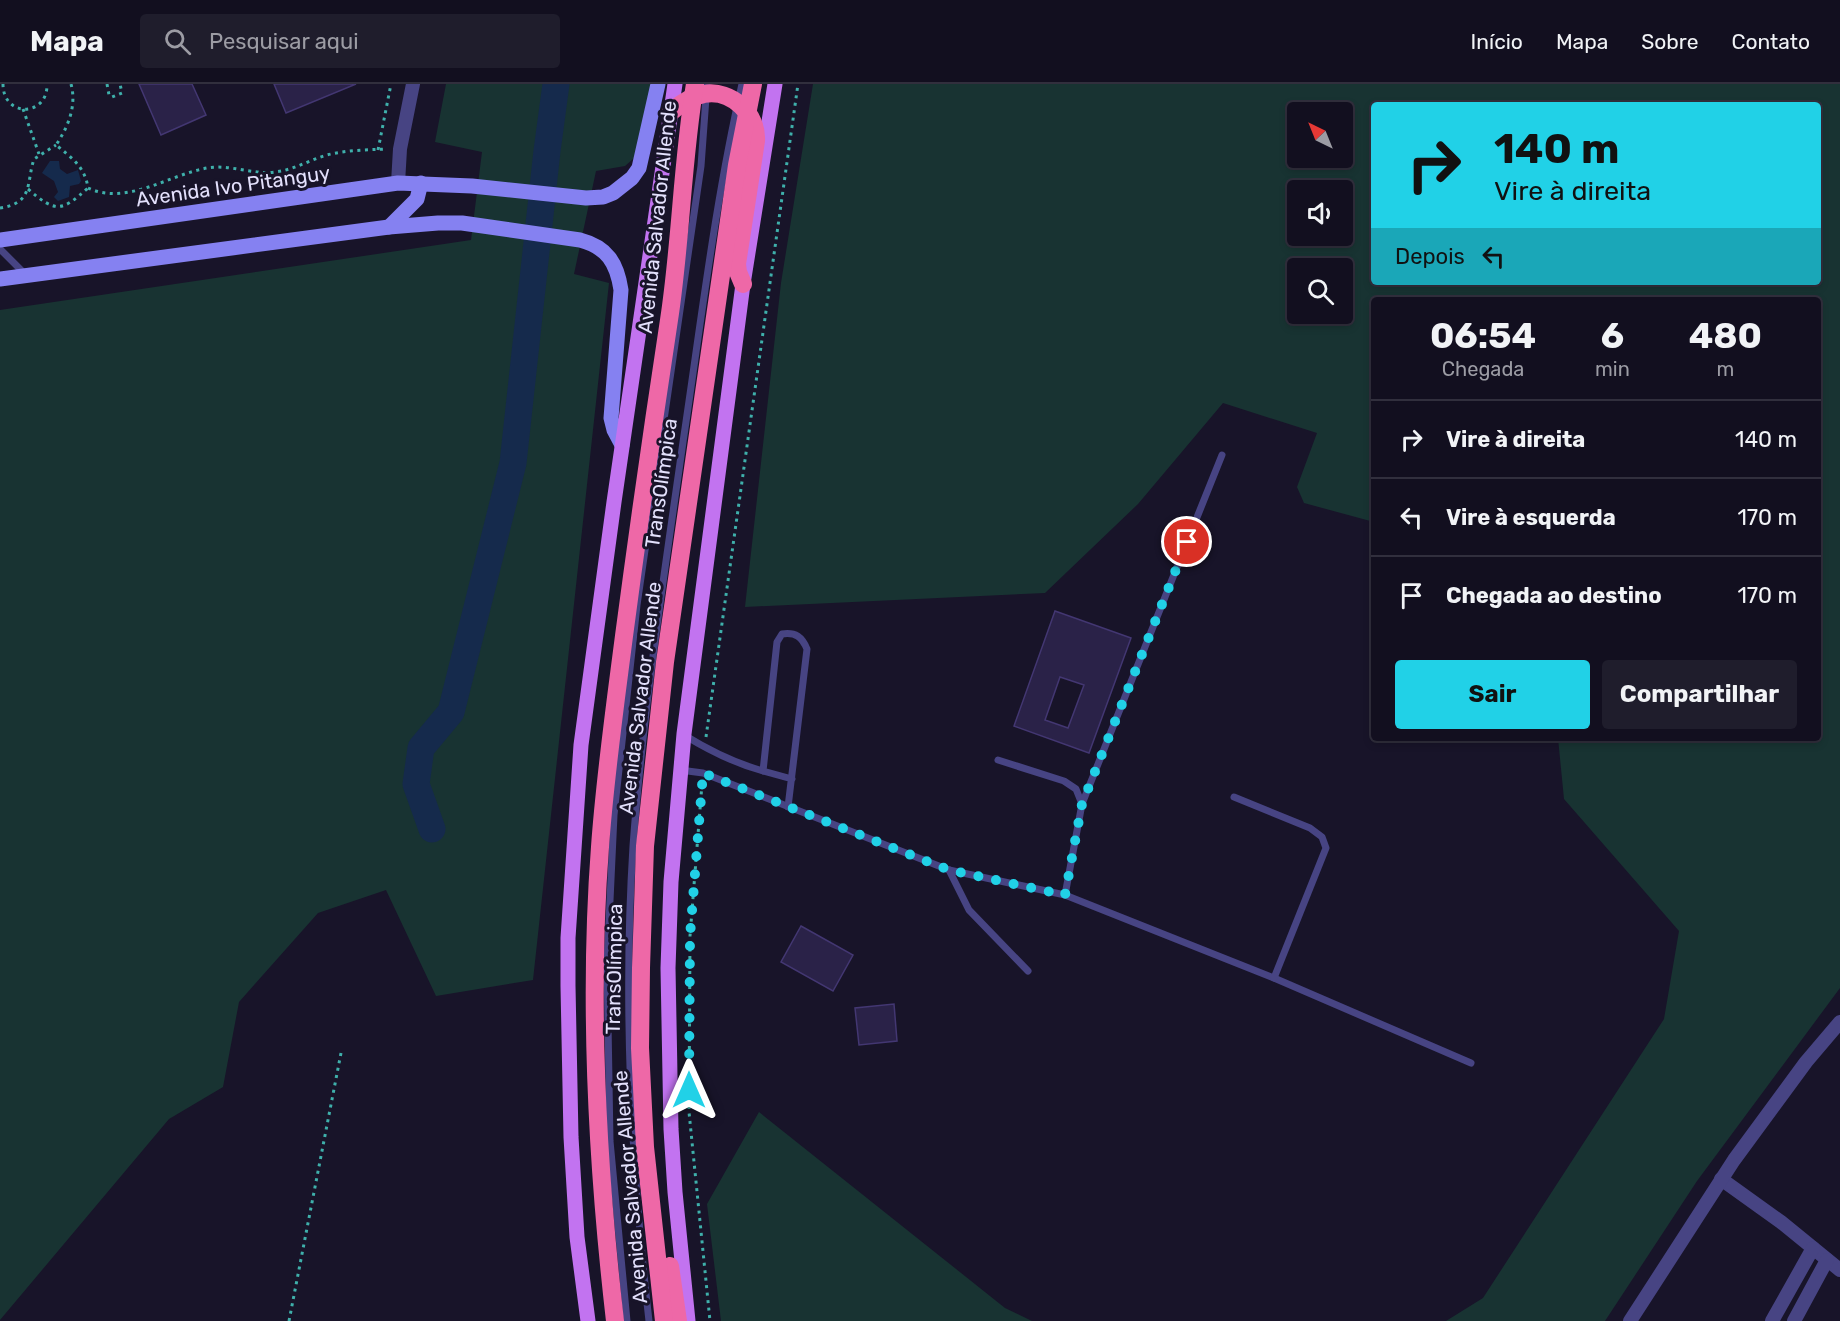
<!DOCTYPE html>
<html lang="pt">
<meta charset="utf-8">
<style>
body{margin:0;font-family:Rubik,sans-serif;background:#1f1d2c;color:#f1f3f6;height:100vh;display:flex;flex-direction:column;font-size:22px;white-space:nowrap}
*{box-sizing:border-box;margin:0}
p{font-size:20px;color:#9c9ca4}
.icon{flex:none;width:33px;height:33px;fill:none;stroke:currentColor;stroke-width:2;stroke-linecap:round;stroke-linejoin:round}
.map{position:relative;flex:1;overflow:hidden}
.drawer{position:absolute;left:1371px;top:213px;width:450px;height:444px;display:flex;flex-direction:column;background:#120f1f;border-radius:6px;box-shadow:0 3px 9px #0003,0 0 0 2px #312f3d}
.drawer>*{flex:none}
.guide{position:absolute;left:1371px;top:18px;width:450px;height:183px;border-radius:6px;box-shadow:0 3px 9px #0003,0 0 0 2px #312f3d;background:#21d1e7;color:#111;overflow:hidden}
.needle{width:39px;rotate:317deg}
.controls{position:absolute;left:1287px;top:18px;display:grid;gap:12px}
.controls a{display:grid;place-items:center;width:66px;height:66px;border-radius:6px;background:#120f1f;box-shadow:0 3px 9px #0003,0 0 0 2px #312f3d;font-size:30px}
.pin{position:absolute;display:grid;place-items:center;width:51px;height:51px;color:#fff;margin:-26px;border:3px solid #fff;border-radius:50%;box-shadow:0 2px 6px #0007}
.me{position:absolute;width:66px;margin:-33px;rotate:0deg;stroke-linejoin:round;filter:drop-shadow(0 0 4px #0008)}
.turn{display:flex;align-items:center;gap:21px;height:126px;padding:0 24px;font-size:27px}
.turn .icon{width:78px;height:78px;stroke-width:2.5}
.turn b{display:block;font-size:42px;line-height:51px}
.then{display:flex;align-items:center;height:57px;padding:0 24px;background:#0003;gap:12px;font-size:22px}
.eta{display:flex;justify-content:space-evenly;align-items:center;height:102px;text-align:center}
.eta b{font-size:36px;font-weight:700;line-height:42px}
.button{display:flex;gap:12px;margin-top:auto;padding:12px 24px}
.button a{flex:1;height:69px;border-radius:6px;background:#21d1e7;color:#111;font-size:24px;font-weight:700;line-height:69px;text-align:center}
.button a+a{background:#1f1d2c;color:#f1f3f6}
ul{padding:0;list-style:none}
li{display:flex;align-items:center;gap:18px;height:78px;padding:0 24px;border-top:2px solid #312f3d}
li div{flex:1}
li b{display:block;font-size:22px}
li em{font-style:normal}
header{display:flex;align-items:center;gap:36px;box-sizing:border-box;height:84px;padding:0 30px;background:#120f1f;border-bottom:2px solid #312f3d}
header strong{font-size:28px}
nav{display:flex;gap:33px;margin-inline-start:auto;font-size:21px}
.search{width:420px;height:54px;background:#1f1d2c;display:flex;align-items:center;gap:15px;box-sizing:border-box;padding:0 21px;border-radius:6px;color:#9c9ca4;font-size:22px}
.map>svg:first-child{display:block}
</style>
<header>
<strong>Mapa</strong>
<div class="search"><svg class="icon" aria-label="search" viewBox="0 0 24 24"><circle cx="10" cy="10" r="6"/><path d="M15 15l6 6"/></svg>Pesquisar aqui</div>
<nav><a>Início</a><a>Mapa</a><a>Sobre</a><a>Contato</a></nav>
</header>
<div class="map">
<svg width="1840" height="1237" viewBox="0 0 1840 1237">
<rect width="100%" height="100%" fill="#181429"/>
<g fill="#183332" fill-rule="evenodd">
<polygon points="446,0 652,0 641,68 625,82 596,87 574,190 609,199 533,896 436,912 386,806 318,829 239,918 223,1003 169,1035 0,1236 0,226 471,156 482,68 435,58"/>
<path d="M813 0H1840V904L1697 1097 1605 1237H1446L1483 1214 1664 935 1679 847 1564 715 1558 654H1818V216H1374V438L1304 419 1297 403 1317 349 1223 319 1138 420 1045 509 745 523 781 199ZM1374 21H1818V198H1374ZM1298 28H1342V74H1298ZM1342 106V152H1298V106ZM1298 184H1342V230H1298Z"/>
<polygon points="759,1028 1005,1224 1032,1237 721,1237 707,1120"/>
</g>
<polygon fill="#152a4c" points="50,77 59,77 60,85 67,90 78,86 81,97 79,100 70,102 69,113 58,117 54,113 58,108 54,97 42,89"/>
<g fill="none" stroke-linecap="round" stroke-linejoin="round">
<polyline stroke="#152a4c" stroke-width="27" points="432,745 416,700 421,664 451,628 513,379 547,67 556,0"/>
</g>
<g fill="#2a2248" stroke="#433772" stroke-width="1.5" fill-rule="evenodd">
<polygon points="139,0 192,0 206,31 161,51"/>
<polygon points="274,0 356,0 286,29"/>
<path d="M1055 527 1131 554 1089 669 1014 642ZM1060 593 1084 601 1068 644 1045 636Z"/>
<polygon points="801,842 853,871 833,907 781,878"/>
<polygon points="894,920 897,957 859,961 855,924"/>
</g>
<g fill="none" stroke-linecap="round" stroke-linejoin="round">
<g stroke="#3fb0ab" stroke-width="3" stroke-dasharray="3 4.5" stroke-linecap="butt">
<path d="M3 0C3 34 48 33 47 0"/>
<path d="M71 0C77 22 68 43 56 61 72 74 85 83 88 104 127 122 168 91 207 84 230 80 253 91 275 88 294 86 309 76 327 71 346 66 367 66 386 65"/>
<polyline points="107,0 109,11 112,13 122,9 120,0"/>
<polyline points="23,25 39,70"/>
<polyline points="378,66 391,0"/>
<path d="M28 105C56 129 61 128 88 104"/>
<path d="M0 124C34 119 26 99 34 75L56 61"/>
<polyline points="706,653 798,0"/>
<polyline points="702,700 690,852 689,1028 710,1237"/>
<polyline points="289,1237 341,969"/>
</g>
<g stroke="#474483" stroke-width="7">
<polyline points="0,165 26,191"/>
<path d="M684 651C710 667 734 679 763 687"/>
<polyline points="998,676 1064,697 1076,705 1082,720 1065,811"/>
<polyline points="680,686 703,689 949,786 1065,811 1274,894 1471,979"/>
<polyline points="1234,713 1310,744 1322,753 1326,764 1274,894"/>
<polyline points="1082,720 1222,371"/>
<path d="M788 723 807 565C802 553 796 548 782 550L777 558 763 687 792 695"/>
<polyline points="949,786 969,826 1028,887"/>
<polyline points="627,1237 610,1057 607,880 614,731 637,521 701,82 707,0"/>
<path d="M649 1237C631 1080 623 920 633 762 643 627 664 492 683 358 701 238 715 118 742 0"/>
</g>
<g stroke="#474483" stroke-width="14">
<polyline points="398,99 400,65 413,0"/>
<polyline points="1721,1095 1781,1138 1840,1186"/>
<polyline points="1630,1237 1734,1076 1806,978 1840,938"/>
<polyline points="1772,1237 1813,1164"/>
<polyline points="1794,1237 1827,1176"/>
</g>
<g stroke="#8581f1" stroke-width="15">
<polyline points="389,143 417,115 421,99"/>
<polyline points="0,156 398,99 472,102 586,114 603,113 613,109 632,94 639,84 658,0"/>
<path d="M0 195 389 143 438 139H462L580 156C607 163 617 179 621 206L611 334 614 346 622 361"/>
</g>
<g stroke="#c273f0" stroke-width="15">
<polyline points="588,1237 577,1153 571,1053 568,902 568,854 581,661 614,418 675,0"/>
<polyline points="688,1237 675,1108 671,1045 668,884 671,798 684,650 743,200 775,0"/>
</g>
<g stroke="#ee68a7" stroke-width="18">
<path d="M671 28C681 19 691 12 704 10 731 5 758 30 756 57L737 180 738 188 743 200"/>
<polyline points="670,1182 678,1237"/>
<path d="M615 1237C597 1080 588 921 600 763 605 692 615 622 624 552 638 446 653 341 669 236 681 158 682 78 695 0"/>
<polyline points="664,1237 645,1063 640,964 641,884 645,762 665,578 737,81 753,0"/>
</g>
</g>
<g fill="none" stroke-linecap="round" stroke-linejoin="round">
<polyline stroke="#21d1e7" stroke-width="10" stroke-dasharray="0 18" points="689,1006 690,852 703,689 949,786 1065,811 1082,720 1187,458"/>
</g>
<g text-anchor="middle" stroke-width="6" stroke-linejoin="round" paint-order="stroke">
<g font-size="20" fill="#e3e0fc" stroke="#181429">
<text transform="translate(233 102) rotate(-8)" y="7">Avenida Ivo Pitanguy</text>
<text transform="translate(657 133) rotate(-84)" y="7">Avenida Salvador Allende</text>
<text transform="translate(661 399) rotate(-82)" y="7">TransOlímpica</text>
<text transform="translate(640 614) rotate(-83)" y="7">Avenida Salvador Allende</text>
<text transform="translate(614 885) rotate(-89)" y="7">TransOlímpica</text>
<text transform="translate(630 1103) rotate(-95)" y="7">Avenida Salvador Allende</text>
</g>
</g>
</svg>
<div class="controls">
<a><svg class="needle" viewBox="-14 -14 28 28"><path d="M0-13l5 13h-10z" fill="#e53935"/><path d="M0 13l5-13h-10z" fill="#9c9ca4"/></svg></a>
<a><svg class="icon" aria-label="sound" viewBox="0 0 24 24"><path d="M4 9h4l5-4v14l-5-4H4zM17 9q2 3 0 6"/></svg></a>
<a><svg class="icon" aria-label="search" viewBox="0 0 24 24"><circle cx="10" cy="10" r="6"/><path d="M15 15l6 6"/></svg></a>
</div>
<div class="pin" style="left:1187px;top:458px;background:#d93025"><svg class="icon" aria-label="arrive" viewBox="0 0 24 24"><path d="M6 21V4h12l-3 4 3 4H6"/></svg></div>
<svg class="me" style="left:689px;top:1006px" viewBox="-20 -20 40 40"><path d="M0-17L14 15 0 8-14 15z" fill="#21d1e7" stroke="#fff" stroke-width="4"/></svg>
<div class="guide">
<div class="turn"><svg class="icon" aria-label="right" viewBox="0 0 24 24"><path d="M7 20v-9h11M14 6l5 5-5 5"/></svg><div><b>140 m</b>Vire à direita</div></div>
<div class="then">Depois<svg class="icon" aria-label="left" viewBox="0 0 24 24"><path d="M17 20v-9H6M10 6l-5 5 5 5"/></svg></div>
</div>
<section class="drawer">
<div class="eta">
<div><b>06:54</b><p>Chegada</p></div>
<div><b>6</b><p>min</p></div>
<div><b>480</b><p>m</p></div>
</div>
<ul>
<li><svg class="icon" aria-label="right" viewBox="0 0 24 24"><path d="M7 20v-9h11M14 6l5 5-5 5"/></svg><div><b>Vire à direita</b></div><em>140 m</em></li>
<li><svg class="icon" aria-label="left" viewBox="0 0 24 24"><path d="M17 20v-9H6M10 6l-5 5 5 5"/></svg><div><b>Vire à esquerda</b></div><em>170 m</em></li>
<li><svg class="icon" aria-label="arrive" viewBox="0 0 24 24"><path d="M6 21V4h12l-3 4 3 4H6"/></svg><div><b>Chegada ao destino</b></div><em>170 m</em></li>
</ul>
<div class="button"><a>Sair</a><a>Compartilhar</a></div>
</section>
</div>
